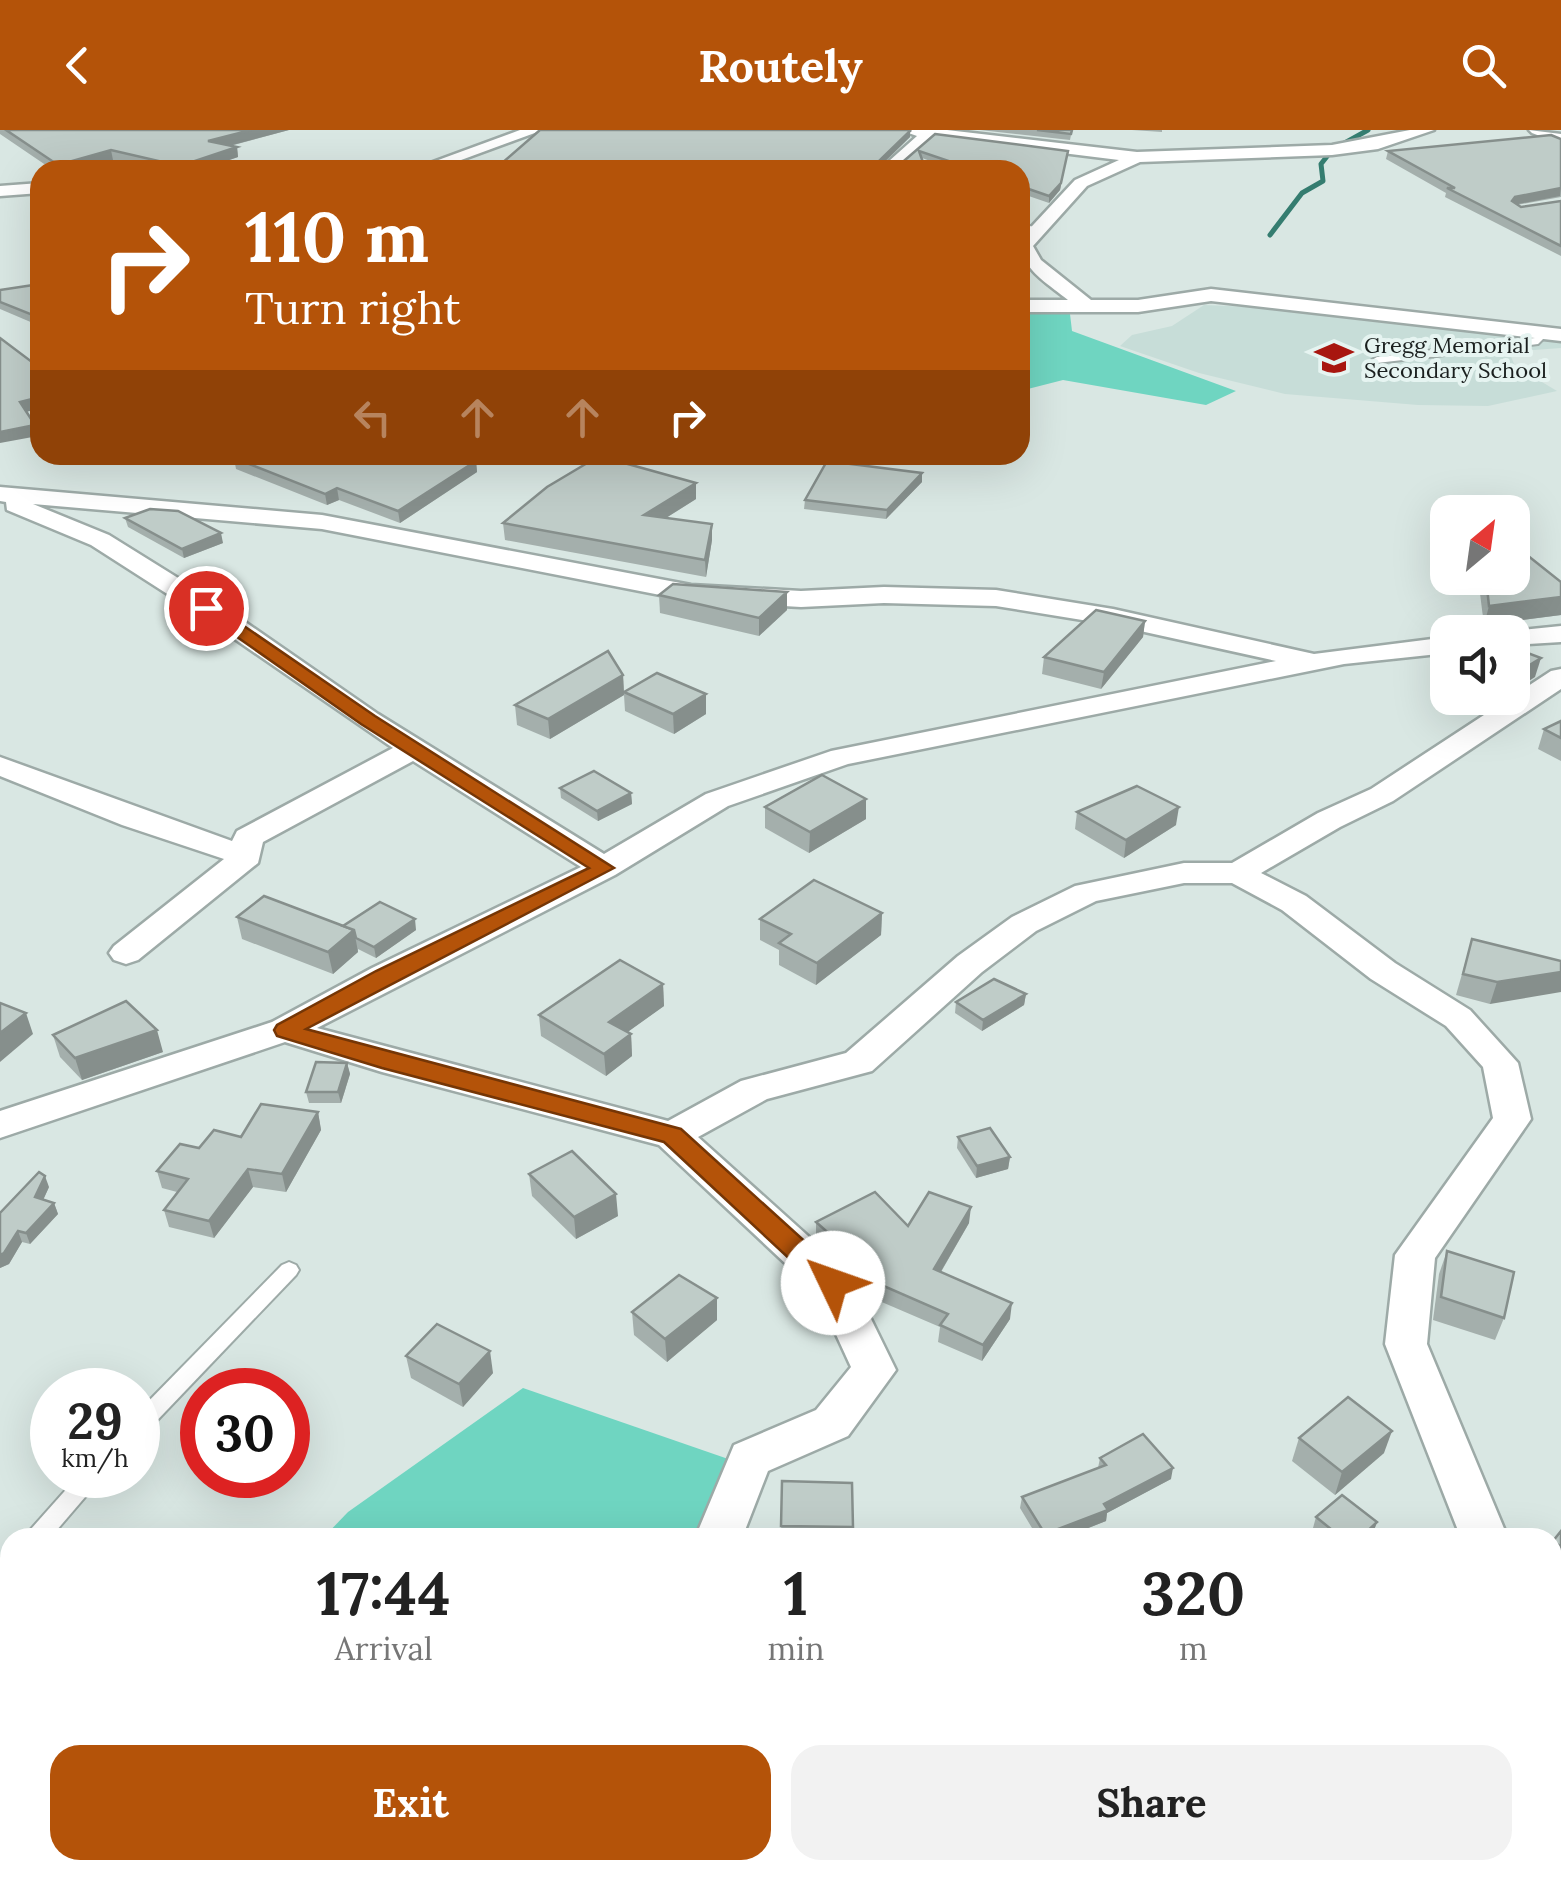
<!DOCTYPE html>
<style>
body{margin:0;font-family:Lora,serif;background:#f2f2f2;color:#222;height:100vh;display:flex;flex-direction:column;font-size:38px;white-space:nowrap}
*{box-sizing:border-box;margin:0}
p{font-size:32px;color:#767676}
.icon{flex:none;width:55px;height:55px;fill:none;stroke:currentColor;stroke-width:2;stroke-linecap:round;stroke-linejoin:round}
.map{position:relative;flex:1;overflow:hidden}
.panel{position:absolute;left:0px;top:1398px;width:1562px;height:352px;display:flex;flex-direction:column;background:#fff;border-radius:30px 30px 0 0;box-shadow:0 10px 40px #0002}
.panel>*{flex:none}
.hud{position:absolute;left:30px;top:30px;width:1000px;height:305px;border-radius:30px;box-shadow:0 10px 40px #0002;background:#b45309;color:#fff;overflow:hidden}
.needle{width:65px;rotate:29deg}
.fabs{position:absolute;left:1430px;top:365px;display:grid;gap:20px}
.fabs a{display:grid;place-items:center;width:100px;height:100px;border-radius:20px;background:#fff;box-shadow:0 10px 40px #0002;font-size:50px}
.speed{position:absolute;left:30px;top:1238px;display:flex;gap:20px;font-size:50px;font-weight:700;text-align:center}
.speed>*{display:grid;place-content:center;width:130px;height:130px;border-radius:50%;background:#fff;box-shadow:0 10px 40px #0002;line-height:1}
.speed small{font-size:25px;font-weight:400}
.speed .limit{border:15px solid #d22;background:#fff;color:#111}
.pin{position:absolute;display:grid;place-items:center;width:85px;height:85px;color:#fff;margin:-42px;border:5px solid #fff;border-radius:50%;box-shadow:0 2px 10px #0007}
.me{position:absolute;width:110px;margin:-55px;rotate:312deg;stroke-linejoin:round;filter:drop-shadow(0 0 8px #0008)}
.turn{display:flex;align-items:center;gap:35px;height:210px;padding:0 50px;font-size:45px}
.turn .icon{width:130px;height:130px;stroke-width:2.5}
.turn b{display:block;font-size:70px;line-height:85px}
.lanes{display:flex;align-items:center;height:95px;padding:0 50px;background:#0003;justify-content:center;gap:50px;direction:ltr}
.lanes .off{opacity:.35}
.eta{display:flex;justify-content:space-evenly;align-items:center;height:170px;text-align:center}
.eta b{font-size:60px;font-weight:800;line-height:70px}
.primary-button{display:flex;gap:20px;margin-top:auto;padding:20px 50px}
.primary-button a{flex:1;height:115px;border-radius:30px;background:#b45309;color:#fff;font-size:40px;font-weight:800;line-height:115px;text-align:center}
.primary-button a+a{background:#f2f2f2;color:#222}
header{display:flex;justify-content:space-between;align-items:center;height:130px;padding:0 50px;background:#b45309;color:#fff;font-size:45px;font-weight:800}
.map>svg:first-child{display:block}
</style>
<header><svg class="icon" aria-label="back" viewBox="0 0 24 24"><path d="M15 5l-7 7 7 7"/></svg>Routely<svg class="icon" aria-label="search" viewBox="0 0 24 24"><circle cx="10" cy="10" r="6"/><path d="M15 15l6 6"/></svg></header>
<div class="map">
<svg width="1561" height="1749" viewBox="0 0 1561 1749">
<rect width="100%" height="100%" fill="#d9e7e3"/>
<polygon fill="#c7ddd8" points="1204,175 1252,177 1561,210 1561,218 1509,222 1515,236 1557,261 1488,276 1418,275 1285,264 1199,243 1120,216 1132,205 1172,196"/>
<g fill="#6fd5c1">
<polygon points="1020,182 1070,184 1072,201 1236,261 1206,275 1063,250 1020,261"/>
<polygon points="523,1258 734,1331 708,1407 323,1408 348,1382"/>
</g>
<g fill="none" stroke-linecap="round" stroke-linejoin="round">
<polyline stroke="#357d70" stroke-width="5" points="1270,105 1302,63 1323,51 1321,34 1332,20 1368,0"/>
<g stroke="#9daaa7" stroke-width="4">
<g id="service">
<polygon points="1020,94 1039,98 1040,100 1036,103 1020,100"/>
<polygon points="1544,200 1549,203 1538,214 1377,233 1372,230 1377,227 1535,208"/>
<polygon points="289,1132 296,1135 299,1140 296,1145 146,1302 138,1305 138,1282 282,1135"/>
<polygon points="79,1345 104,1345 50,1408 23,1408"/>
<polygon points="10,1425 10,1452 0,1457 0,1429"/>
</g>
</g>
<g stroke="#9daaa7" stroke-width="5">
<g id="minor">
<polygon points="520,0 543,0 434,40 411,40"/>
<path d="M900 0H947L1137 22 1332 15 1410 0H1434L1378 19 1332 25 1140 32 1087 56 1033 116 1041 130 1091 170H1138L1211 159 1561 199V211L1211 171 1138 182H1020V170H1068C1046 152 1020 139 1020 109L1075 50 1119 30 933 7 896 40H879L917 6Z"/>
<polygon points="1529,0 1561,4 1561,14 1532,3"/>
<polygon points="40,53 40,63 0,66 0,56"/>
<path d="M0 357 322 385 691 455 801 461 884 457 996 460 1113 479 1314 524 1448 507V523L1344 534 848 634 728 676 615 745 317 898 668 991 741 951 846 923 958 826 1012 787 1075 756 1184 733H1232L1318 683 1371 659 1551 541 1561 539V559L1393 671 1340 697 1261 743 1306 766 1395 833 1470 880 1518 933 1531 989 1435 1128 1427 1214 1508 1408H1461L1385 1214 1395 1125 1493 988 1483 937 1446 896 1371 849 1282 780 1232 753H1184L1096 771 1036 801 982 842 872 941 767 969 698 1007 848 1142 896 1240 848 1306 768 1341 742 1408H695L734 1315 816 1280 851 1237 817 1163 659 1015 382 942 285 912 0 1008V981L272 892 372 838 581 737 413 631 263 712 258 733 138 830 126 834 114 830 109 823 114 816 224 729 122 695 0 646V627L232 711 237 701 393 618 197 483 91 415 7 380 6 372 0 371ZM33 374 322 399 691 471 801 477 884 473 996 476 1113 495 1276 531 831 621 706 664 604 724 378 584 215 471 109 405Z"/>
<polygon points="1561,496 1561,512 1512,515 1512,502 1502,502"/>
<polygon points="1561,1641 1561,1693 1552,1697 1552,1645"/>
<polygon points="10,1718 10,1740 92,1740 95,1749 0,1749 0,1732"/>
<polygon points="656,1740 710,1740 711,1749 657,1749"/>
<polygon points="1175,1740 1277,1740 1274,1749 1172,1749"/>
</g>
</g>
<use href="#service" fill="#fff" fill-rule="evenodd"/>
<use href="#minor" fill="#fff" fill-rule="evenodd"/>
</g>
<g fill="#a4afac">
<polygon points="0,0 289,0 230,16 237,17 238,27 200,40 157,40 113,30 78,40 53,40 0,4"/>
<polygon points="540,0 910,7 877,40 863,40"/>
<polygon points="980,0 1072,0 1070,10"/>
<polygon points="1132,0 1162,0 1162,2"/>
<polygon points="935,4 1068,21 1060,60 1049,73 1020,63 1020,40 955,40 922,28 925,40 898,40 898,36"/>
<polygon points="1561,9 1561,67 1517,75 1521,77 1561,71 1561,126 1445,67 1446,63 1386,29 1388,21"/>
<polygon points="40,154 40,196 0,179 0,160"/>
<polygon points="234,328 476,331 477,342 400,393 339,370 327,375 236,339"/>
<polygon points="922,343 922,352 886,389 804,379 805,370"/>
<polygon points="696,369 666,388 712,410 706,447 505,410 503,393"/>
<polygon points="125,388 223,413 184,428 128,397"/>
<polygon points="1478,448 1512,448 1561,452 1561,485 1484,495"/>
<polygon points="659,465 787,480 759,506 660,483"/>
<polygon points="1145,491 1143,507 1101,559 1042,544 1044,527"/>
<polygon points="623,545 624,562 706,564 706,584 674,604 625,581 624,565 550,609 517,595 515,575"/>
<polygon points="1470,568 1504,568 1491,576"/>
<polygon points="1561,591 1561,631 1538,619 1544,599"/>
<polygon points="560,658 631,663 632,674 598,691 561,668"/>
<polygon points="866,669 866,689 809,723 765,698 765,677"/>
<polygon points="1077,682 1176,695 1124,728 1075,699"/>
<polygon points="882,783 881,805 816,855 779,835 779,820 760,810 760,789"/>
<polygon points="237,787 343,796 416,800 376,828 358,819 358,822 333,844 242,809"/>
<polygon points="1472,809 1561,831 1490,874 1456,865"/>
<polygon points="663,854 664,876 627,902 631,904 632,926 606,946 541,906 539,885"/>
<polygon points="1026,864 1024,875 982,901 955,883 956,872"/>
<polygon points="53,905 163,922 82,950 60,927"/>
<polygon points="347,933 350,944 341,973 309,973 306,962"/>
<polygon points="318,982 321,1000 286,1062 253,1057 214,1108 169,1097 164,1080 177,1062 162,1058 157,1041 199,1018 241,1007"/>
<polygon points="958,1007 1010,1027 1008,1039 976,1048 957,1018"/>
<polygon points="529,1044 618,1086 576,1109 532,1066"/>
<polygon points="49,1057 43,1070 54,1073 58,1084 30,1114 22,1112 9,1134 0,1138 0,1083"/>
<polygon points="816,1092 908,1096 969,1093 941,1142 1010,1189 982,1231 938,1212 940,1197 863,1164 850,1139 816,1108"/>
<polygon points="1447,1121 1504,1188 1495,1210 1433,1190 1439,1144"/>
<polygon points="632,1182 717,1190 667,1232 634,1205"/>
<polygon points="406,1226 493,1243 463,1277 411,1248"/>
<polygon points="1299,1308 1384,1323 1335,1365 1292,1331"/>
<polygon points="1100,1328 1171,1349 1107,1383 1106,1391 1063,1408 1038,1408 1020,1378 1022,1367 1098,1338"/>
<polygon points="782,1351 852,1353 852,1408 781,1408"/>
<polygon points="1316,1387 1377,1392 1373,1403 1368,1408 1324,1408 1313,1398"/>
<polygon points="1561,1401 1561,1446 1552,1440 1552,1412"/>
</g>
<g fill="#868f8c">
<polygon points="251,0 289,0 210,21 208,11"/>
<polygon points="910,1 910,7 876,40 876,34"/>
<polygon points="237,17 238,27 200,40 181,40 180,36"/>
<polygon points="111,20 113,30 78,40 60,40 58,35"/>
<polygon points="1067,27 1060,60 1049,73 1049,66"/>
<polygon points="1561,58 1560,66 1513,75 1512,71 1515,67"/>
<polygon points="40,267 40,278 23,283 20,272"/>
<polygon points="35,295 38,306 0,313 0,302"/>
<polygon points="476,331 477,342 400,393 398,381"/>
<polygon points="922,343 922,352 886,389 887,380"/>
<polygon points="696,353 696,369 645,401 644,385"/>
<polygon points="337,358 339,370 327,375 325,364"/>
<polygon points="712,394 712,410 706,447 705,430"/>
<polygon points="221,403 223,413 184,428 182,419"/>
<polygon points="787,462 787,480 759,506 759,488"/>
<polygon points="1561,467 1561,485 1484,495 1489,476"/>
<polygon points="1145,491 1143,507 1101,559 1104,542"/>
<polygon points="1541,528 1535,547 1512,562 1512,546"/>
<polygon points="623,545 624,565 550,609 548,589"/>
<polygon points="706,564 706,584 674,604 673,584"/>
<polygon points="1493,568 1504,568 1491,576"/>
<polygon points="631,663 632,674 598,691 597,681"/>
<polygon points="866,669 866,689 809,723 810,702"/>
<polygon points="1179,677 1176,695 1124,728 1126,710"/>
<polygon points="882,783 881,805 816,855 817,833"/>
<polygon points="415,789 416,800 376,828 374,817"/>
<polygon points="354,800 358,822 333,844 328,822"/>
<polygon points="1561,842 1561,862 1490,874 1497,852"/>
<polygon points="663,854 664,876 611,914 609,892"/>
<polygon points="1026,864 1024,875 982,901 983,890"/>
<polygon points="26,883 33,904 0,932 0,903"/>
<polygon points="157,900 163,922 82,950 75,928"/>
<polygon points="631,904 632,926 606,946 604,924"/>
<polygon points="347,933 350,944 341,973 338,962"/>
<polygon points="318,982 321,1000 286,1062 282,1044"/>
<polygon points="1010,1027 1008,1039 976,1048 977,1036"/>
<polygon points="248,1039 253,1057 214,1108 209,1091"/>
<polygon points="45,1046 49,1057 39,1079 35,1067"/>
<polygon points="616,1064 618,1086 576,1109 574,1087"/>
<polygon points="54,1073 58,1084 30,1114 26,1103"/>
<polygon points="971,1077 969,1093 933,1155 934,1139"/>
<polygon points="18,1101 22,1112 9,1134 0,1138 0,1125"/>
<polygon points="717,1168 717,1190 667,1232 665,1209"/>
<polygon points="1012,1173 1010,1189 982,1231 983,1215"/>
<polygon points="490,1221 493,1243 463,1277 459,1254"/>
<polygon points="1392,1301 1384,1323 1335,1365 1342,1342"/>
<polygon points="1173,1338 1171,1349 1107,1383 1106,1391 1063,1408 1044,1408 1045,1404"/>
<polygon points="1377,1392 1373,1403 1368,1408 1360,1408"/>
</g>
<g fill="#bfccc8" stroke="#868f8c" stroke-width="2.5">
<polygon points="6,0 251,0 208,11 237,17 180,36 111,20 58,35"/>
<polygon points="540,0 908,0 910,1 876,34 852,32 843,40 494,40"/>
<polygon points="1037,0 1072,0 1071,4"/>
<polygon points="935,4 1068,21 1061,53 1049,66 1020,56 1020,40 975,40 919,21 925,38 898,36"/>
<polygon points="1551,5 1561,9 1561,58 1515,67 1512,71 1521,77 1561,71 1561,116 1447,58 1455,58 1388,21"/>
<polygon points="40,154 40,188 0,172 0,160"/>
<polygon points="0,208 40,238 40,267 20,272 35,295 0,302"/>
<polygon points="240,325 450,325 476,331 398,381 337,358 325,364 234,328"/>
<polygon points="599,326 696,353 644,385 712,394 705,430 503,393 547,357"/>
<polygon points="827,331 922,343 887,380 805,370"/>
<polygon points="150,379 178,381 221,403 182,419 125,388"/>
<polygon points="1512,413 1561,452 1561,467 1489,476 1486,448 1512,448"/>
<polygon points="673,454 787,462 759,488 659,465"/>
<polygon points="1096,480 1145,491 1104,542 1044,527"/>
<polygon points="1512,517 1541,528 1512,546"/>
<polygon points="608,521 623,545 548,589 515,575"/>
<polygon points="657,543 706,564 673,584 624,562"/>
<polygon points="1561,591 1561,608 1544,599"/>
<polygon points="594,641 631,663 597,681 560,658"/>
<polygon points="822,645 866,669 810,702 765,677"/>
<polygon points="1137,656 1179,677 1126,710 1077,682"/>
<polygon points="814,750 882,783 817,833 779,813 791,804 760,789"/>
<polygon points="264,766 354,800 328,822 237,787"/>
<polygon points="380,772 415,789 374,817 356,808 354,800 343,796"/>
<polygon points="1472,809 1561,831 1561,842 1497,852 1463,844"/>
<polygon points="620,830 663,854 609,892 631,904 604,924 539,885"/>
<polygon points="994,849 1026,864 983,890 956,872"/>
<polygon points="126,871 157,900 75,928 53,905"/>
<polygon points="0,873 26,883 0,903"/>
<polygon points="316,932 347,933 338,962 306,962"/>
<polygon points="261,974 318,982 282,1044 248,1039 209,1091 164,1080 188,1049 157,1041 180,1014 199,1018 214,1000 241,1007"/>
<polygon points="990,998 1010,1027 977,1036 958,1007"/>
<polygon points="572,1021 616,1064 574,1087 529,1044"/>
<polygon points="39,1042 45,1046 35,1067 54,1073 26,1103 18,1101 4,1123 0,1125 0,1083"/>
<polygon points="875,1062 908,1096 929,1062 971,1077 934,1139 1012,1173 983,1215 940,1195 948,1184 863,1147 851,1123 816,1092"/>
<polygon points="1447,1121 1514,1142 1504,1188 1441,1167"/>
<polygon points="679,1145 717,1168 665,1209 632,1182"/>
<polygon points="437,1194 490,1221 459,1254 406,1226"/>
<polygon points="1348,1267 1392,1301 1342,1342 1299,1308"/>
<polygon points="1143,1304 1173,1338 1104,1374 1108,1380 1045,1404 1022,1367 1106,1335 1100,1328"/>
<polygon points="782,1351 852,1353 853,1397 781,1396"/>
<polygon points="1342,1365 1377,1392 1360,1408 1342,1408 1316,1387"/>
<polygon points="1561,1401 1561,1417 1553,1411"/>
</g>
<polygon fill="#b45309" stroke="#753606" stroke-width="2.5" points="200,474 212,474 375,586 614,738 306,899 681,999 843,1146 846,1153 843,1160 823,1160 664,1012 382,938 277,906 274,900 277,895 376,841 589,738 361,594 200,481"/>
<defs>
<g id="school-bare" transform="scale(3)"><path d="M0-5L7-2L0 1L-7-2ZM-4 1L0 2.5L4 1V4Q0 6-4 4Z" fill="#a8160f" stroke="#e6f4f1" stroke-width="2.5" paint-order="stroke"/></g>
</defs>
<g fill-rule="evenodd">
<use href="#school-bare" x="1334" y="228"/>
</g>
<g text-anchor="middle" stroke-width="8" stroke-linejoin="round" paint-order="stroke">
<g font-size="22" fill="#1a1f1e" stroke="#e6f4f1" text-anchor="start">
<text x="1364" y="223">Gregg Memorial<tspan x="1364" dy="25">Secondary School</tspan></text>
</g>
</g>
</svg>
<div class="fabs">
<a><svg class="needle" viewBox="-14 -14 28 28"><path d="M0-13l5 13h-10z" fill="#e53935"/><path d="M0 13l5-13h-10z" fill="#767676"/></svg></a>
<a><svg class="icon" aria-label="sound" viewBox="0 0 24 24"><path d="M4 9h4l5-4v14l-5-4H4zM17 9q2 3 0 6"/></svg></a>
</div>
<div class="speed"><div>29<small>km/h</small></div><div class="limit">30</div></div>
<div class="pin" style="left:206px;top:478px;background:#d93025"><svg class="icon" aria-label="arrive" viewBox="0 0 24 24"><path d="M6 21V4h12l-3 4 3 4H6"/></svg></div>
<svg class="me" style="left:833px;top:1153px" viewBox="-20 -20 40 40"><circle r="19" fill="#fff"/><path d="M0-13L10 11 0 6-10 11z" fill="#b45309"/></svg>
<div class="hud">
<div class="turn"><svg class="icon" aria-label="right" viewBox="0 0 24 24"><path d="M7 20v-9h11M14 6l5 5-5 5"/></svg><div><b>110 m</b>Turn right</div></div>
<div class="lanes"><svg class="icon off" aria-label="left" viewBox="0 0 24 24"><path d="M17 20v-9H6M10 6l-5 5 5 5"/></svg><svg class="icon off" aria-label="ahead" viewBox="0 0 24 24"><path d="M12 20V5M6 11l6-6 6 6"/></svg><svg class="icon off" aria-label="ahead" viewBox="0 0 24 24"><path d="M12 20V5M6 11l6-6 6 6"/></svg><svg class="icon" aria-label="right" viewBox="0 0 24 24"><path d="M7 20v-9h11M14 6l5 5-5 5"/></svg></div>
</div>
<section class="panel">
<div class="eta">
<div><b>17:44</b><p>Arrival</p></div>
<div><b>1</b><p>min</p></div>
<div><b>320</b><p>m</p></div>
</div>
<div class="primary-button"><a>Exit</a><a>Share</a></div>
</section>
</div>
